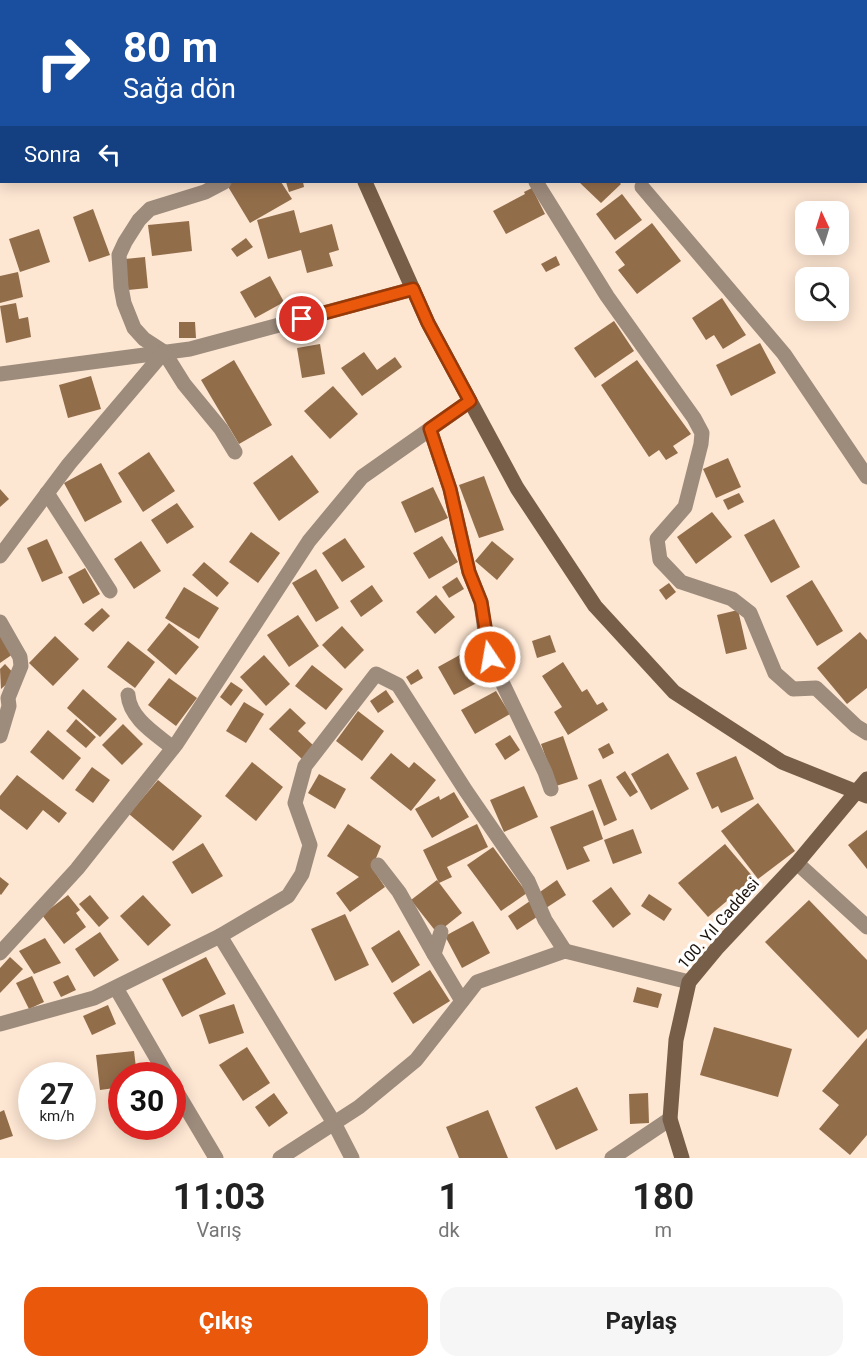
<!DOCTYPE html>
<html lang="tr">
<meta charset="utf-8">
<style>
body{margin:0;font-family:Roboto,sans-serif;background:#f6f6f6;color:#222;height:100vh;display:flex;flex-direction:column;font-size:22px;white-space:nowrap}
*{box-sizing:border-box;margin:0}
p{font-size:20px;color:#767676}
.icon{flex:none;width:33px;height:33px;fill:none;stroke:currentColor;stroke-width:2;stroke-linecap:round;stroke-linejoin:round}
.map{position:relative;height:1158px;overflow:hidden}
.drawer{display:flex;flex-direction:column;background:#fff;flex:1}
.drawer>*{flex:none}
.banner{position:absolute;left:0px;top:0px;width:867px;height:183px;box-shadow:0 3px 15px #0003;background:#1a4fa0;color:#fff;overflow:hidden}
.needle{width:39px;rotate:356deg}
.controls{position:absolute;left:795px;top:201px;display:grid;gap:12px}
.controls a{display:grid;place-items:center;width:54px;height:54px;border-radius:12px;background:#fff;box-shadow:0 3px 15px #0003;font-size:30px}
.speed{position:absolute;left:18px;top:1062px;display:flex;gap:12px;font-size:30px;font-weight:700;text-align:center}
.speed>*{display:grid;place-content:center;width:78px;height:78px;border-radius:50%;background:#fff;box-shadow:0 3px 15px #0003;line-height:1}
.speed small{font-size:15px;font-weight:400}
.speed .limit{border:9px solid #d22;background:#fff;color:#111}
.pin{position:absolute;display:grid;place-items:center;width:51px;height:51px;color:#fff;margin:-26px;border:3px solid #fff;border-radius:50%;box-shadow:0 2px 6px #0007}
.me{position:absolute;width:66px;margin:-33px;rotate:348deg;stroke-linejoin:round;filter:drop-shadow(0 0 4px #0008)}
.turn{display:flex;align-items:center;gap:21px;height:126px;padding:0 24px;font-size:27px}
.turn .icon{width:78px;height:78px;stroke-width:2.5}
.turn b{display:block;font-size:42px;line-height:51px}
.then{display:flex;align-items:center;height:57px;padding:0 24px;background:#0003;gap:12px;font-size:22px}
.eta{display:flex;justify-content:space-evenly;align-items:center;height:102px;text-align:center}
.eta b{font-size:36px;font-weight:700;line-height:42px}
.cta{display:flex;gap:12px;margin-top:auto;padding:12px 24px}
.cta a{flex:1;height:69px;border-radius:18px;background:#ea580c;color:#fff;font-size:24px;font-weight:700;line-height:69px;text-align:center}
.cta a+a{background:#f6f6f6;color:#222}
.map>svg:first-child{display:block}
</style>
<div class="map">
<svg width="867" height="1158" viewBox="0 0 867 1158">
<rect width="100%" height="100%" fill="#fde6d2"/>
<g fill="#926d4a">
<polygon points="233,182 281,182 292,199 250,223 227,185"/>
<polygon points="286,182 303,182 304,187 289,192"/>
<polygon points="579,182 619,182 621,184 601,203"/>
<polygon points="532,188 545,214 506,234 493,211 525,194 524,192"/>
<polygon points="622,194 642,220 615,240 596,214"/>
<polygon points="93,209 110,255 89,262 73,217"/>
<polygon points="294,210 300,233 332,224 339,250 329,253 333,266 307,273 301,250 268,259 257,220"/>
<polygon points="189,221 192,251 152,256 148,225"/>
<polygon points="652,223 681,261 637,294 618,270 625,265 615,252"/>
<polygon points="39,229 50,262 20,272 9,239"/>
<polygon points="246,238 253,247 237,257 231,249"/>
<polygon points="556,256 560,265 546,272 541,264"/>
<polygon points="145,257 148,288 128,290 125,259"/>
<polygon points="18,272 23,297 0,303 0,276"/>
<polygon points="270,276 284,302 255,318 240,292"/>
<polygon points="722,298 746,335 723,349 714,335 706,340 692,318"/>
<polygon points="16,303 19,319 28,317 31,337 6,343 0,306"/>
<polygon points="614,321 634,351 595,378 574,348"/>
<polygon points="179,322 195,322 196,338 179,338"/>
<polygon points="760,343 776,373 731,396 716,365"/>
<polygon points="320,344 325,374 302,378 297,348"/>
<polygon points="364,352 377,370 395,357 402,367 362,396 341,368"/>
<polygon points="234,360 272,425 239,444 201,380"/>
<polygon points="637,360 691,434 673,446 678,453 666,460 659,450 649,457 601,385"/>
<polygon points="91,376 101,409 68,418 59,385"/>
<polygon points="333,386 358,414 330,439 304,411"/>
<polygon points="149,452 175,491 143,512 118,473"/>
<polygon points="292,455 319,492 279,521 253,483"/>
<polygon points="728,458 741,487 716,498 703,469"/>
<polygon points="101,463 122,502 85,522 64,483"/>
<polygon points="484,476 504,530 479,538 459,485"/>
<polygon points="433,487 448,518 415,533 401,502"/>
<polygon points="0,489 9,499 0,507"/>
<polygon points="739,493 744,502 728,510 723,500"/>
<polygon points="177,503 194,527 167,544 151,520"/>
<polygon points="712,512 732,537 696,564 677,537"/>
<polygon points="774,519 800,567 771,583 744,535"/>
<polygon points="251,532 280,553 258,583 229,562"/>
<polygon points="442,536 458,562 429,579 413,553"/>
<polygon points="345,538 365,567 342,582 322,553"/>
<polygon points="47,539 63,573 42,582 27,548"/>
<polygon points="141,541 161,571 134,589 114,559"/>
<polygon points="492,541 514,559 497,580 475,561"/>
<polygon points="204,562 229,583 217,597 192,575"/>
<polygon points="85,568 100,594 83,604 68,577"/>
<polygon points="316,569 339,608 316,622 292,583"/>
<polygon points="457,577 464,589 449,598 442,587"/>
<polygon points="812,580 843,631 817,646 786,596"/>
<polygon points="669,583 676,592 666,600 659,590"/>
<polygon points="372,585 383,601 361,617 350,601"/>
<polygon points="184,587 219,608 199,639 165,618"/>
<polygon points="436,595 455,617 435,634 416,612"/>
<polygon points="102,608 110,616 93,632 84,624"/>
<polygon points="738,610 747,649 726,654 717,615"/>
<polygon points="298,615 319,646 289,667 267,635"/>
<polygon points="169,623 199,647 176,675 147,650"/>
<polygon points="342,626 364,650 345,669 322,645"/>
<polygon points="860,632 867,640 867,688 847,704 817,668"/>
<polygon points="0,635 13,654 0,663"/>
<polygon points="550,635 556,652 537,658 532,641"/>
<polygon points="55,636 79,659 53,686 29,663"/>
<polygon points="128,641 155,662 135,688 107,667"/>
<polygon points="476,646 492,675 454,695 438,667"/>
<polygon points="264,655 290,684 266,706 240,677"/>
<polygon points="563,662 582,692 587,689 597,705 603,702 608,710 568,735 554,712 562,707 542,676"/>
<polygon points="5,664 16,676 1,689 0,669"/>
<polygon points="312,665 343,689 326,710 295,686"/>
<polygon points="418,669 423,678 411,685 406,677"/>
<polygon points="169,678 197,698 176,726 148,705"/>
<polygon points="231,682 243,690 231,706 220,697"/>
<polygon points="83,689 117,719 100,737 67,708"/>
<polygon points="386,690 394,702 378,713 370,701"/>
<polygon points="496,691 510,714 475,734 461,710"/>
<polygon points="244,702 264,714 246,743 226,731"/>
<polygon points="290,708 306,723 298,731 314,746 302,759 269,729"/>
<polygon points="358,711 384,731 362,761 336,741"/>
<polygon points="76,719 96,737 86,748 66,731"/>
<polygon points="123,724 143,744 122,765 102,745"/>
<polygon points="48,730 81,758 63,780 30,752"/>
<polygon points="510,735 520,750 505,760 495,744"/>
<polygon points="563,736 578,779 556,786 541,744"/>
<polygon points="609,743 614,753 603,759 598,749"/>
<polygon points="391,753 409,768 414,762 436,780 411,811 370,778"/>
<polygon points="668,753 689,789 651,810 631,774"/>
<polygon points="736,756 754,799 721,813 718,806 712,809 696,773"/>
<polygon points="252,762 283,787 256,821 225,796"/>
<polygon points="92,767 110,780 93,803 75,790"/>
<polygon points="625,771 638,792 630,797 616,777"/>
<polygon points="319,774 346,789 335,809 308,793"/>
<polygon points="17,775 67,813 59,823 43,810 27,830 0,809 0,796"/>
<polygon points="601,779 617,820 604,826 588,785"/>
<polygon points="158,780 202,816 173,851 129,814"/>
<polygon points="524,786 538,817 504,832 490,800"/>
<polygon points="454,792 469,817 432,838 415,809 439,796 440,800"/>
<polygon points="758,803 795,851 758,879 721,831"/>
<polygon points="593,810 603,839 583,847 590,861 567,870 550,827"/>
<polygon points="348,824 381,846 372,868 385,887 350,912 336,893 359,877 327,856"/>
<polygon points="477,824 488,847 447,867 452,877 439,883 423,850"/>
<polygon points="633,829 642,853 613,864 604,840"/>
<polygon points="867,830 867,869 848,845"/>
<polygon points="203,843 223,876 192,894 172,862"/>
<polygon points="725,844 754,878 708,917 678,883"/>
<polygon points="493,847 527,893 501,911 467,865"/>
<polygon points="0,877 9,884 1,895 0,894"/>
<polygon points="437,880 462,913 437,933 411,900"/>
<polygon points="557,880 566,895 546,908 537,894"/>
<polygon points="611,887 631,914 613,928 592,901"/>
<polygon points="649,894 672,909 664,921 641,906"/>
<polygon points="68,895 80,910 76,913 86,927 64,944 42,915"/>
<polygon points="90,895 109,918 99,927 79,904"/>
<polygon points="143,895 171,925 148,946 120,916"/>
<polygon points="809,900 867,960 867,1029 858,1038 765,942"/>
<polygon points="530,901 540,915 517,930 508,916"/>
<polygon points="345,914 369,965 335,981 311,929"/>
<polygon points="473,921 490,953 462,968 445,936"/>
<polygon points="399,930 420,965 392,983 371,948"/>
<polygon points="100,932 119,960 94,977 75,949"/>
<polygon points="45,938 61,963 34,974 19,951"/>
<polygon points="10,957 23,969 0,993 0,968"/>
<polygon points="206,957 226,994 182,1017 162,979"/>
<polygon points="430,970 450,1001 413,1024 393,993"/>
<polygon points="68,975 76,990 61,997 53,982"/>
<polygon points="32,976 44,1002 29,1009 16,983"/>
<polygon points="637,987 662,994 658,1008 633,1002"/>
<polygon points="234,1004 244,1033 209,1044 199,1015"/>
<polygon points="108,1005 116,1024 92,1035 83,1016"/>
<polygon points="714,1027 792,1049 778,1097 700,1075"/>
<polygon points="867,1038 867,1135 850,1155 819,1129 839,1105 822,1091"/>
<polygon points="247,1047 270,1083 243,1101 219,1065"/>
<polygon points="134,1051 137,1076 122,1076 122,1087 100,1090 96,1055"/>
<polygon points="577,1087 598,1130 556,1150 535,1107"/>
<polygon points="274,1093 288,1113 269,1127 255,1107"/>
<polygon points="648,1093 649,1123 630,1124 629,1094"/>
<polygon points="4,1110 13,1136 0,1140 0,1112"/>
<polygon points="488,1110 508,1158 459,1158 446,1127"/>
</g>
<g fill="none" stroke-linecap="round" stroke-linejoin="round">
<g stroke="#9d8b7c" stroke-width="15">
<polyline points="369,0 369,2"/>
<polyline points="57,2 64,0"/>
<polyline points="716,2 718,0"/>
<polyline points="0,13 2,12"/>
<polyline points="224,182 205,192 150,209 139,220 125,242 119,255 121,287 124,303 134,328 144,339 164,352 184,384 221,429 235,452"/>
<polyline points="536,182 607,296 694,418 702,433 701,444 685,507 657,539 660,560 681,582 732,599 750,613 775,673 793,689 816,688 856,726 867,733"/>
<polyline points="642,187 784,354 867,477"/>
<polyline points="0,374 190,349 413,289"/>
<polyline points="430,429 450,489 469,572 481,602 486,639 490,657 545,772 551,789"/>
<polyline points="47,493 110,591"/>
<polyline points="0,556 69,464 164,352"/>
<polyline points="0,622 20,657 21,666 8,698 9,706 0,736"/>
<path d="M128 695C130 719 156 734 173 748"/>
<polyline points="797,863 867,927"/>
<polyline points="378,865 399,892 434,954"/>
<polyline points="441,932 434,954 462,1001"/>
<polyline points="220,936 334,1123 352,1158"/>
<polyline points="0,953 77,869 177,743 309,541 362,477 470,401"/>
<polyline points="116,988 167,1076"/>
<polyline points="0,1024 94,998 220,936 288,896 302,874 310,845 295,803 305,766 376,674 398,685 466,791 528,881 545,920 565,951"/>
<polyline points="172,1084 216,1158"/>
<polyline points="280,1158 359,1107 416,1060 477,982 565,951 689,982"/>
<polyline points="612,1158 670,1119"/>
</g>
<g stroke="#775e48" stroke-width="15">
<polyline points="289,0 289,2"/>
<polyline points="365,182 428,323 517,488 595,606 674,692 782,762 867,796"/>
<polyline points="682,1158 670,1119 676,1040 689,982 718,947 797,863 867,779"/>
</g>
</g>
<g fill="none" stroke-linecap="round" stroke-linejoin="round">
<g stroke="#983908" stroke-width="15">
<polyline id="route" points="302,319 413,289 428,323 470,401 430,429 450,489 469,572 481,602 490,657"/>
</g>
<use href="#route" stroke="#ea580c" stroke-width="10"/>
</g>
<g text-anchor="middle" stroke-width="6" stroke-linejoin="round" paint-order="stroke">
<g font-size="16" fill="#1a120b" stroke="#fff">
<text transform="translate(718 923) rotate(-49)" y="6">100. Yıl Caddesi</text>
</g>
</g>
</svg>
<div class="controls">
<a><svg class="needle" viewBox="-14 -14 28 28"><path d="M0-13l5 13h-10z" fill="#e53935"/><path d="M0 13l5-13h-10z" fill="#767676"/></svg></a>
<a><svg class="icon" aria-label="search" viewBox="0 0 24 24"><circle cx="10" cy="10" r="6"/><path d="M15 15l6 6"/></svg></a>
</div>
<div class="speed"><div>27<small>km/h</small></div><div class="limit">30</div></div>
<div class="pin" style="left:302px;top:319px;background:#d93025"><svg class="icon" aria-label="arrive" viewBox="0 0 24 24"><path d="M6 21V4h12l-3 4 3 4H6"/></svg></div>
<svg class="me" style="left:490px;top:657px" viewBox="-20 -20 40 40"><circle r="17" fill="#ea580c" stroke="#fff" stroke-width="3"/><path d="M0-11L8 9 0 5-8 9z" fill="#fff"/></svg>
<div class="banner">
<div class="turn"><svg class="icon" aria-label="right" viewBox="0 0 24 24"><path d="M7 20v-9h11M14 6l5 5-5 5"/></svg><div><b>80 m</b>Sağa dön</div></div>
<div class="then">Sonra<svg class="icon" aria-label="left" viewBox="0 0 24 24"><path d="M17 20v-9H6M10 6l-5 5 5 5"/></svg></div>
</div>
</div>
<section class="drawer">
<div class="eta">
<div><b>11:03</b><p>Varış</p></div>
<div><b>1</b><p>dk</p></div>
<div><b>180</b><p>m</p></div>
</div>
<div class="cta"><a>Çıkış</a><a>Paylaş</a></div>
</section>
